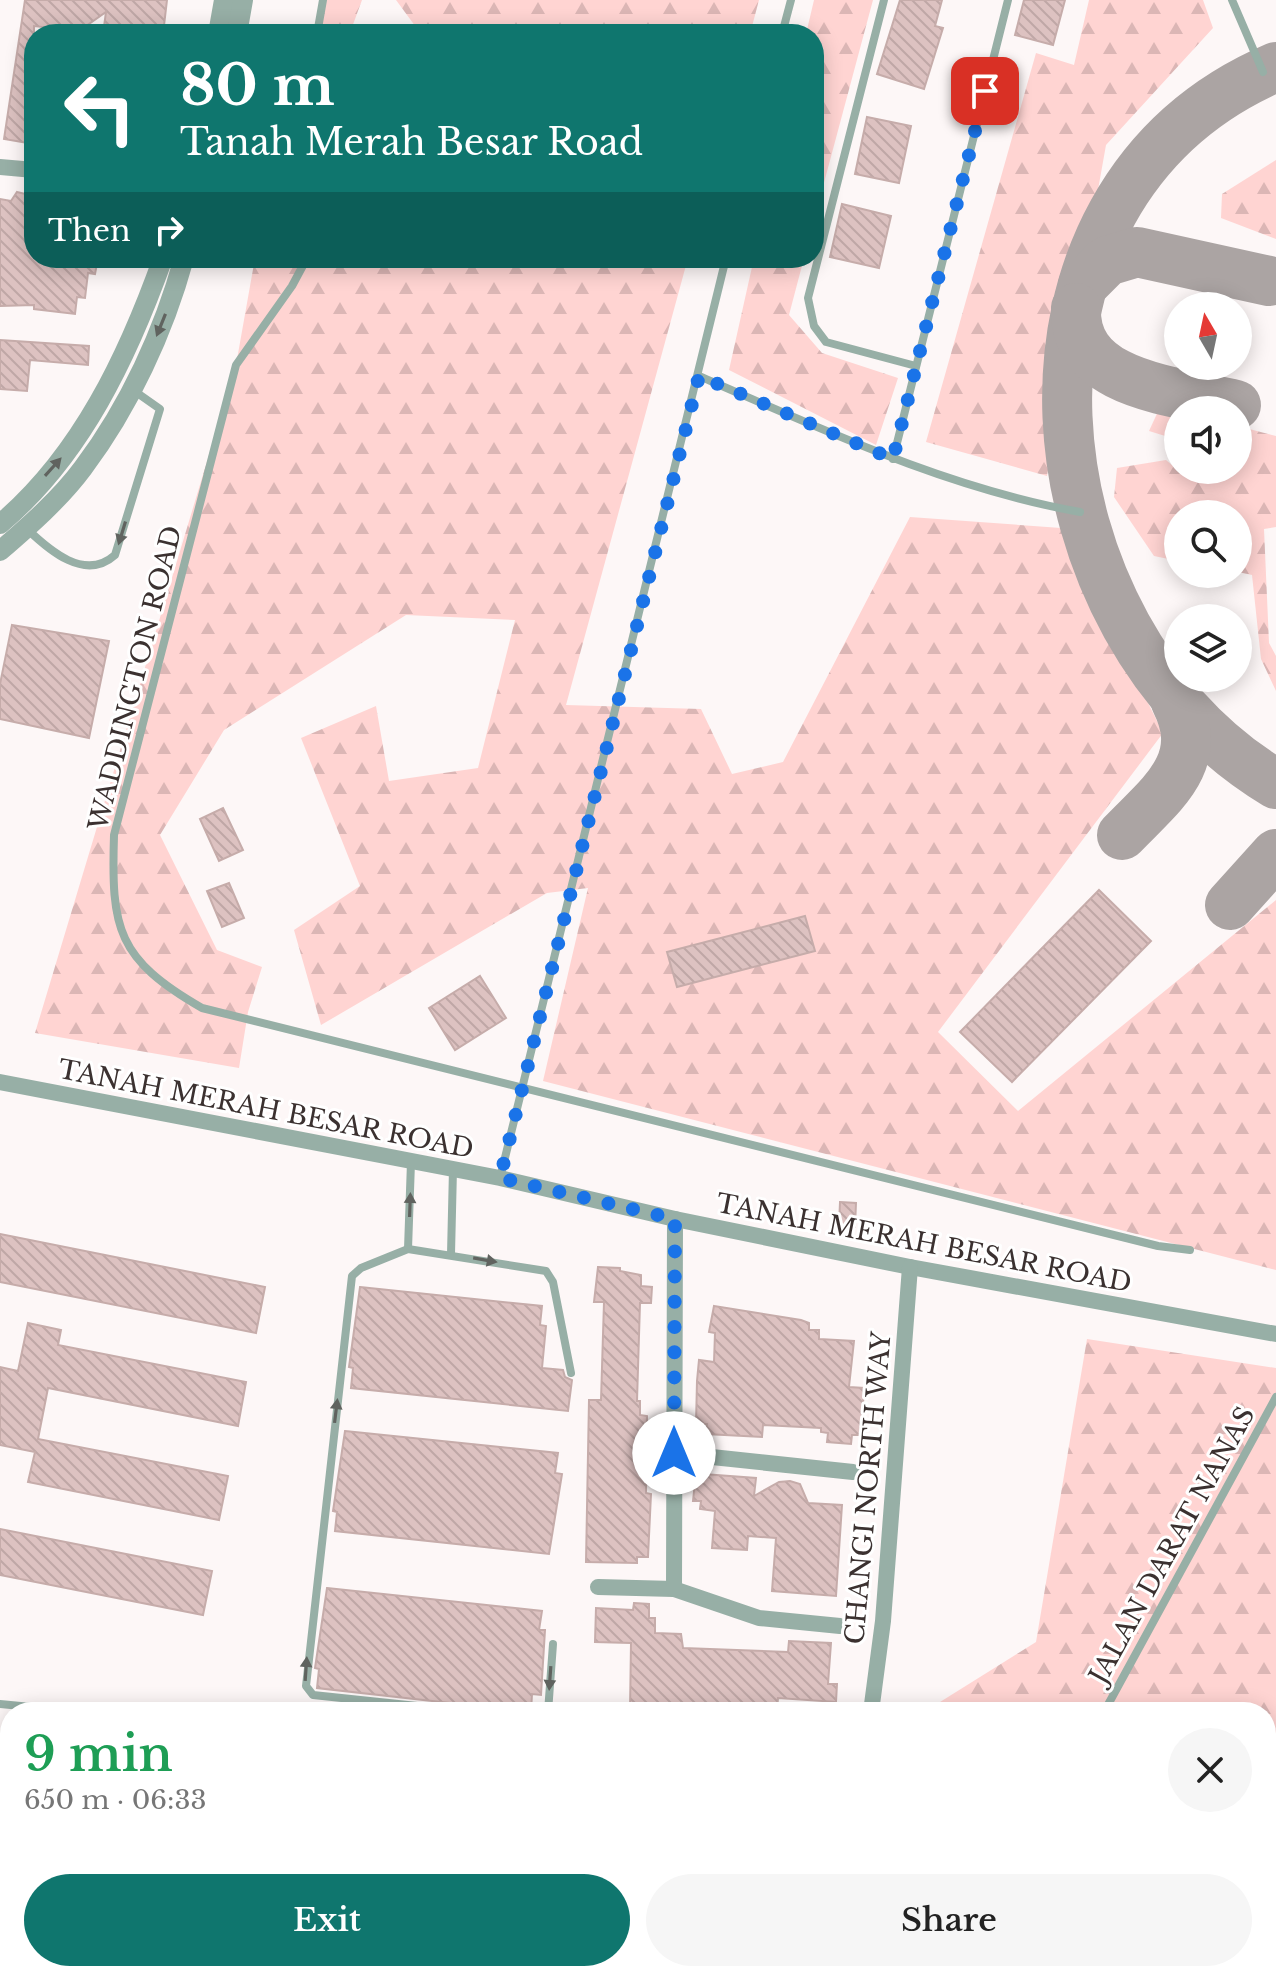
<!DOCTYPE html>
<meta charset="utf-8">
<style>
body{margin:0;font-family:"Libre Baskerville",serif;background:#f6f6f6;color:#222;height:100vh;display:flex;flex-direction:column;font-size:30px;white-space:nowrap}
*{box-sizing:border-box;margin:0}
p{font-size:26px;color:#767676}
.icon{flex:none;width:44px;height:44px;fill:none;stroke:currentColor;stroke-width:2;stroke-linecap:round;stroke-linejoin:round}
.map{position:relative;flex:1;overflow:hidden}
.panel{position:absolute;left:0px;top:1702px;width:1276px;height:280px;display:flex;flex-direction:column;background:#fff;border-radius:32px 32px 0 0;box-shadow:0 4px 20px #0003}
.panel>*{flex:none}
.hud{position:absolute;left:24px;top:24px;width:800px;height:244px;border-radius:32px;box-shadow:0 4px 20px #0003;background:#0f766e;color:#fff;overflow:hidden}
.needle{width:52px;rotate:351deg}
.tools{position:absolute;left:1164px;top:292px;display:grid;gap:16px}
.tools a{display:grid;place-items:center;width:88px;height:88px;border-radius:50%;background:#fff;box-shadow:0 4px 20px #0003;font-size:40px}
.pin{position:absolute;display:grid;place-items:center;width:68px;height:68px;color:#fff;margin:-34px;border-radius:16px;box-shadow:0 4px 12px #0006}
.me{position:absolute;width:88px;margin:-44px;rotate:0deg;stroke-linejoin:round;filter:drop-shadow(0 0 6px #0008)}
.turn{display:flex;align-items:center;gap:28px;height:168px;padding:0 24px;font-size:36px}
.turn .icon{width:104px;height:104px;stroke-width:2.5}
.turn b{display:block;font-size:56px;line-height:68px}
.then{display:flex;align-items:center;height:76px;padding:0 24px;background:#0003;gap:16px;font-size:30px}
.round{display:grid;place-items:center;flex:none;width:84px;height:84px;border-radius:42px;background:#f6f6f6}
.overview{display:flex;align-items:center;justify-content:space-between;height:136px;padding:0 24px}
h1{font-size:48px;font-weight:600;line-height:60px;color:#1e9e55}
.cta{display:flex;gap:16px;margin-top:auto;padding:16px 24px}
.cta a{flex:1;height:92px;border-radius:48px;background:#0f766e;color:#fff;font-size:32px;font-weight:600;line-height:92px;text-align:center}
.cta a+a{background:#f6f6f6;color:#222}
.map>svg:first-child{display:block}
</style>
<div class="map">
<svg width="1276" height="1982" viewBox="0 0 1276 1982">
<defs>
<pattern id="forest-firs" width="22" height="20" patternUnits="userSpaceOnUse" patternTransform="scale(2)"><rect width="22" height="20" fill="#ffd4d2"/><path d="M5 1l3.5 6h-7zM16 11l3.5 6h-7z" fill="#dbb6b5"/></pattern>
<pattern id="building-back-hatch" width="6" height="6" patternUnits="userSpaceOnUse" patternTransform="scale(2)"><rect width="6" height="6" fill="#ddc2c1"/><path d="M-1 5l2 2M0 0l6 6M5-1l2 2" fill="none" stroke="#bfa7a6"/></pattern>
</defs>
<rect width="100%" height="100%" fill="#fdf7f7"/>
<g fill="url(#forest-firs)">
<polygon points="323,0 362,0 351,30 354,34 317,34"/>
<polygon points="396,0 759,0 750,34 421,34"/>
<polygon points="814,0 873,0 814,220 814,34 806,34"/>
<polygon points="1089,0 1203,0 1213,28 1106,145 1047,476 926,442 1036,53 1074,65"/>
<polygon points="1276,160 1276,239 1221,218 1222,194"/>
<polygon points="255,258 688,258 566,705 701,709 732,774 783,762 910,517 1061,528 1163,733 938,1032 1018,1111 1276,900 1276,1270 543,1081 588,888 547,893 321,1025 294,930 360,886 301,738 376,706 389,781 478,768 515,620 406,615 224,730 160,835 217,950 262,967 248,1012 239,1068 35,1033 236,365"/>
<polygon points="754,258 804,258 789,315 822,353 898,378 876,445 729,370"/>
<polygon points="1161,405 1181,410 1178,440 1149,431"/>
<polygon points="1238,426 1276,436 1276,527 1264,529 1269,643 1276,656 1276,691 1261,659 1252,575 1238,572 1238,514 1178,514 1178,561 1154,556 1114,497 1117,468 1166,460 1178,470 1202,479 1198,470 1238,470"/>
<polygon points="1087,1339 1276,1368 1276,1815 1266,1813 1266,1712 924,1712 1036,1642"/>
<polygon points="869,1972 1032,1972 1027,1982 867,1982"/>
</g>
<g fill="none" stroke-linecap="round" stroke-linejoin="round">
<g stroke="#aba4a3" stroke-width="50">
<path d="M1276 67C974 196 1022 632 1276 784"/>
<polyline points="1083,285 1107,261 1137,252 1269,281"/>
<path d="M1076 308C1073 387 1179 391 1236 405"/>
<path d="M1122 835C1160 795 1207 763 1176 702"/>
<polyline points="1230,905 1276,854"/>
</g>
</g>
<g fill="url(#building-back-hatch)" stroke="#c6acaa" stroke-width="2">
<polygon points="25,0 167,0 163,34 103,34 106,12 79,31 34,26 34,144 4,139"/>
<polygon points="900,0 942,0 935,26 943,28 924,89 877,74"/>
<polygon points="1024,0 1065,0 1053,45 1015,35"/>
<polygon points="867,117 911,126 899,183 855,174"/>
<polygon points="17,192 34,196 34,258 98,258 95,274 88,273 85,298 77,297 75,314 34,309 34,305 0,306 0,199 11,201"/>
<polygon points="842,204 891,216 879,268 830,257"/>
<polygon points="0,340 89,346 88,365 30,360 27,391 0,389"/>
<polygon points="12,625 109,641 89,738 0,719 0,684"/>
<polygon points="223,808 243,850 219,861 200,819"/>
<polygon points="229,883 244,918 222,927 207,891"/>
<polygon points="1099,890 1151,941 1012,1082 960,1032"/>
<polygon points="805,916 815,951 677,987 667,952"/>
<polygon points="480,976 506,1018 455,1050 429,1008"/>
<polygon points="840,1202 856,1203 855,1227 839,1226"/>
<polygon points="0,1234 265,1287 256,1333 0,1282"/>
<polygon points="598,1267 620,1268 620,1271 641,1275 641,1286 652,1287 651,1303 640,1303 637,1401 640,1401 640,1415 647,1416 646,1493 651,1494 648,1557 637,1557 637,1563 586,1562 589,1400 601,1400 604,1302 594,1302"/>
<polygon points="360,1287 542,1306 540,1325 546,1326 542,1368 563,1370 565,1377 572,1380 568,1411 351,1388 353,1368 349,1367"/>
<polygon points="714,1306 801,1320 809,1323 809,1330 819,1330 819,1339 854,1341 849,1387 864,1388 861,1435 852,1435 851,1444 827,1442 828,1433 821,1432 821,1428 763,1425 762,1437 706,1434 707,1424 696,1424 697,1381 699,1360 714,1362 715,1333 709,1332"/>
<polygon points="28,1323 61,1330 58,1345 246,1382 238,1426 48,1388 38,1439 228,1476 219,1520 28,1482 35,1452 0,1445 0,1367 18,1371"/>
<polygon points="345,1431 558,1453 555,1473 562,1474 549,1554 335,1531 337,1512 333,1511"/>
<polygon points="703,1474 756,1478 754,1496 779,1482 790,1481 800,1484 808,1503 842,1505 836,1596 772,1591 776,1538 748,1536 747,1550 712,1548 715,1511 700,1509 701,1501 693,1501 695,1482 703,1483"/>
<polygon points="0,1529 212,1571 203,1615 0,1575"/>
<polygon points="327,1588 542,1611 539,1630 545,1630 541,1695 532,1694 531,1712 317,1688 319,1669 315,1668"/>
<polygon points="634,1603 649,1604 649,1618 655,1618 655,1633 681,1634 683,1648 788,1652 789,1641 831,1643 828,1684 837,1684 836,1702 778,1698 777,1710 630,1710 631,1643 595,1642 596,1608 633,1610"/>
</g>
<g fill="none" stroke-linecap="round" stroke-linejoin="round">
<g stroke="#97afa6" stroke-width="8">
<polyline points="884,0 808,298 814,326 826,342 916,366"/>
<polyline points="1232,0 1263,72"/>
<polyline points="317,34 323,0"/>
<polyline points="782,34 791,0"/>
<path d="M307 258 292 286 236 365 114 835C111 929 117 959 202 1008L1158 1246 1190 1250"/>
<path d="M699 376C824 430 946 488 1080 512"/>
<polyline points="893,459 1008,0"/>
<path d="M27 529C49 550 85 582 115 555L160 409 133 390"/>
<polyline points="500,1178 726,258"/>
<polyline points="408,1249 411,1162"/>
<polyline points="451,1254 453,1169"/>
<polyline points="0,1704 83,1712"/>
<polyline points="474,1712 313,1695 306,1686 352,1276 361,1268 408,1249 546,1271 553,1282 571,1373"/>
<polyline points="548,1712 553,1644"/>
<polyline points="1104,1712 1276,1397"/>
<polyline points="538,1982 539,1972"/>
<polyline points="597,1982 598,1972"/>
<polyline points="768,1982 770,1972"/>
</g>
<g stroke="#97afa6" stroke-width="16">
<polyline points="0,167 34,170"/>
<polyline points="0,1082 500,1178 675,1219 910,1267 1276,1334"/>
<polyline points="674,1453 853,1472"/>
<polyline points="598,1587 674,1589 759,1618 840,1626"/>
<polyline points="674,1589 675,1219"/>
<polyline points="871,1712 883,1621 910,1267"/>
<polyline points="827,1982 829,1972"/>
</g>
<g stroke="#97afa6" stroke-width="20">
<polyline points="218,34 224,0"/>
<polyline points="237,34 243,0"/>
<path d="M0 524C81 456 128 356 163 258"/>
<path d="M0 551C29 526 60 499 83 468 129 407 164 331 184 258"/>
</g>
</g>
<defs><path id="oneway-solid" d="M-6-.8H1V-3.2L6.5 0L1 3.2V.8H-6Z" transform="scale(2)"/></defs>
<g fill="#60635f">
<use href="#oneway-solid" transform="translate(161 325) rotate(112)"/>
<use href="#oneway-solid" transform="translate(53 467) rotate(-48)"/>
<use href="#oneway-solid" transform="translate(122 533) rotate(107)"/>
<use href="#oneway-solid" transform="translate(410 1205) rotate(-88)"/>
<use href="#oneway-solid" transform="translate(485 1260) rotate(10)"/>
<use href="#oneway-solid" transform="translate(336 1411) rotate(-83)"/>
<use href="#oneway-solid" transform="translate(306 1669) rotate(-86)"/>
<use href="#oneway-solid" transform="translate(550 1678) rotate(94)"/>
</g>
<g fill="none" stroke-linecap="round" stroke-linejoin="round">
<polyline stroke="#1a73e8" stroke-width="14" stroke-dasharray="0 25.2" points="674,1453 675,1219 500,1178 699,376 893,459 985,91"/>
</g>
<g text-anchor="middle" stroke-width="6" stroke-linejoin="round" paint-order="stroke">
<g font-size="26" fill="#3b3130" stroke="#fff">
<text transform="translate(135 678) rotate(-76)" y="9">WADDINGTON ROAD</text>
<text transform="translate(266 1109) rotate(11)" y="9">TANAH MERAH BESAR ROAD</text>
<text transform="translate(924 1243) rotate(11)" y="9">TANAH MERAH BESAR ROAD</text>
<text transform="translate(868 1488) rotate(-85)" y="9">CHANGI NORTH WAY</text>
<text transform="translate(1172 1545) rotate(-61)" y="9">JALAN DARAT NANAS</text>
</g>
</g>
</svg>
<div class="tools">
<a><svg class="needle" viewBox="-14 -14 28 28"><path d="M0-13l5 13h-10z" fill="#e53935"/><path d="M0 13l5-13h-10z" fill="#767676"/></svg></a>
<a><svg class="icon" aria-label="sound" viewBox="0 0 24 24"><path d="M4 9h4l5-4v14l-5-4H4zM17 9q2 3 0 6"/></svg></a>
<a><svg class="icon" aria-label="search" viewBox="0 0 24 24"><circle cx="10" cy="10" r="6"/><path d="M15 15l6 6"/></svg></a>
<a><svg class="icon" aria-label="layers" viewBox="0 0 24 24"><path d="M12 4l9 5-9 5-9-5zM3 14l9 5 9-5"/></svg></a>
</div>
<div class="pin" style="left:985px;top:91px;background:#d93025"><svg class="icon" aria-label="arrive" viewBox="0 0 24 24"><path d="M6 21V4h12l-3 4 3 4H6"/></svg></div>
<svg class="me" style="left:674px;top:1453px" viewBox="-20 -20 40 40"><circle r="19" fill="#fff"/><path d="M0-13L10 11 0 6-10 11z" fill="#1a73e8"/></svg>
<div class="hud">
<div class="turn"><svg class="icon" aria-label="left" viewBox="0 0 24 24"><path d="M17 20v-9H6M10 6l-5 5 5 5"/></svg><div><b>80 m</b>Tanah Merah Besar Road</div></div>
<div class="then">Then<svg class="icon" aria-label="right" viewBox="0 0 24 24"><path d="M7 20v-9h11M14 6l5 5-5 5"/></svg></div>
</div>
<section class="panel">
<div class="overview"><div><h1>9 min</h1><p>650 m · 06:33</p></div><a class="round"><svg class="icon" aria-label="close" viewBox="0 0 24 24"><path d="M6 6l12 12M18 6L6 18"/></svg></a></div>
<div class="cta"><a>Exit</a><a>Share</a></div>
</section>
</div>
